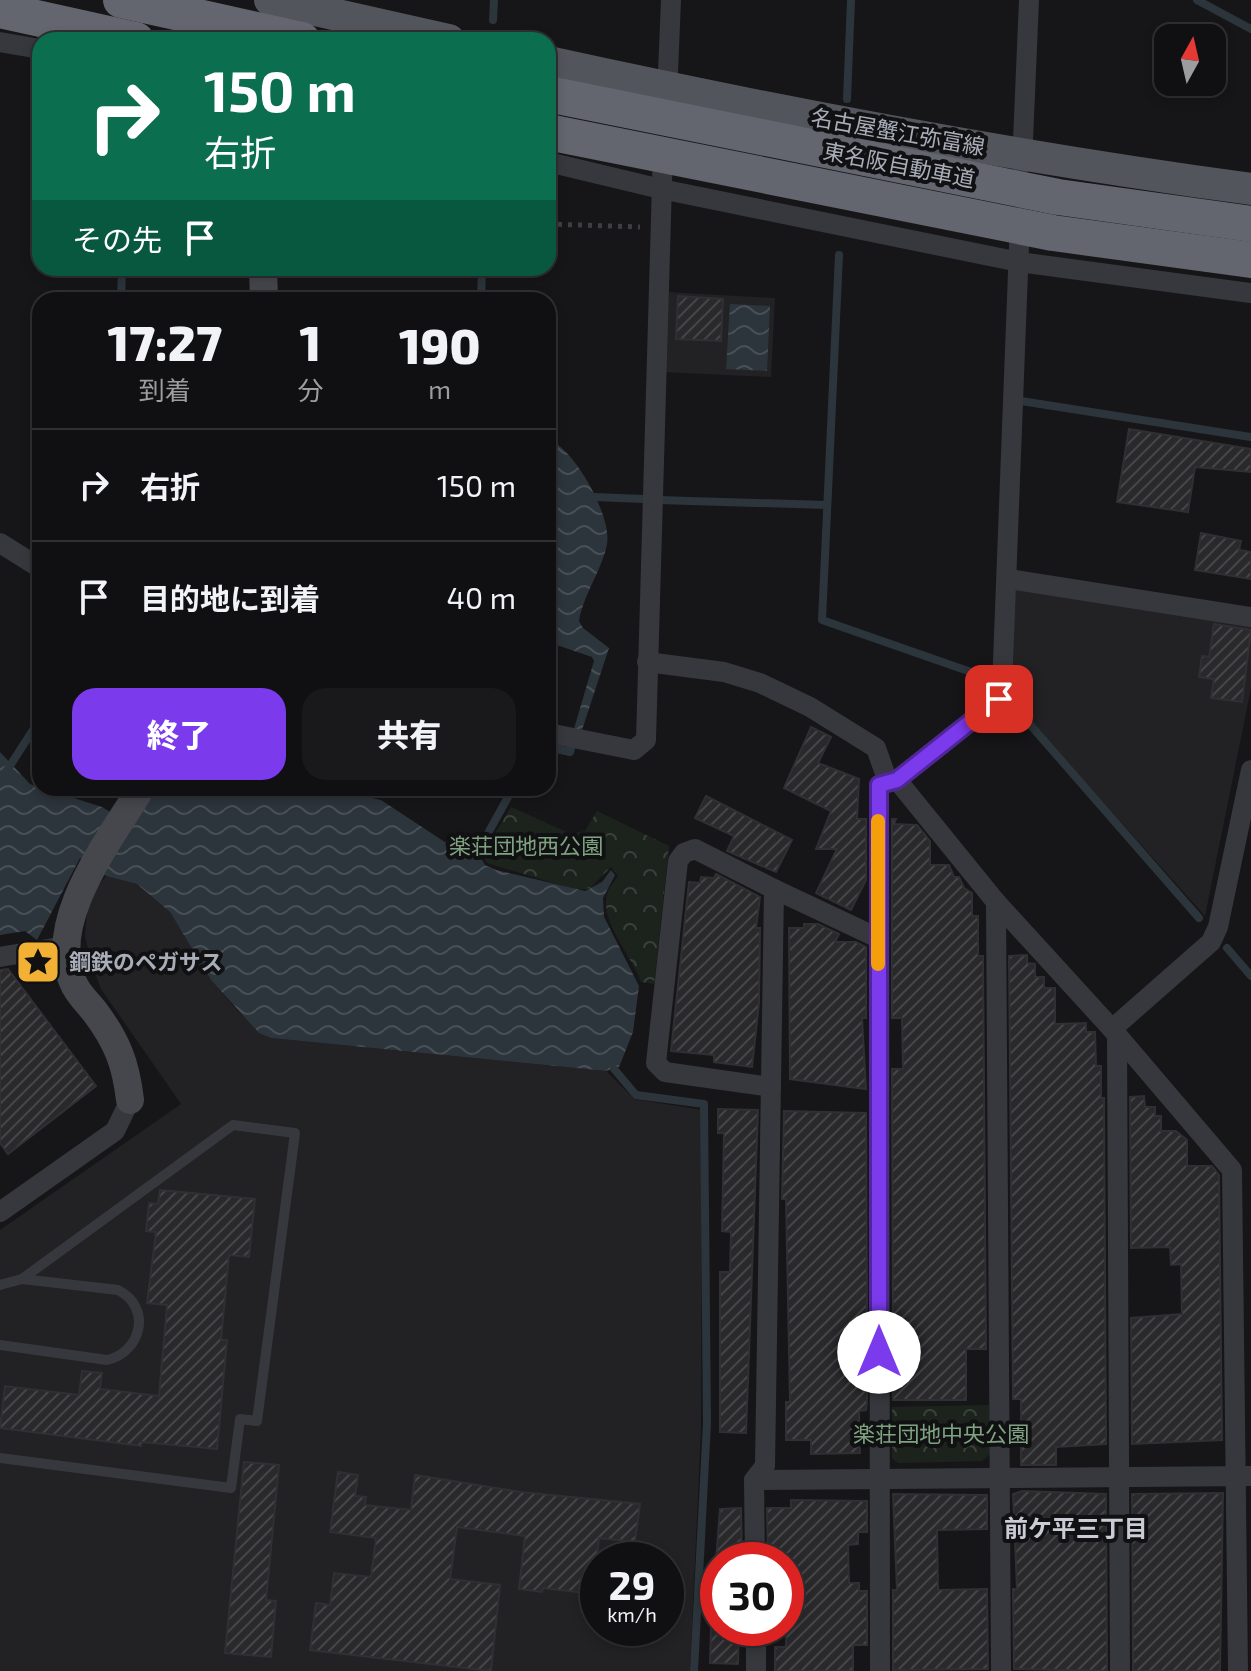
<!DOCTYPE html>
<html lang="ja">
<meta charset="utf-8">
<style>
body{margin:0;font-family:"Exo 2","Noto Sans JP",sans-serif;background:#19191b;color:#f1f3f6;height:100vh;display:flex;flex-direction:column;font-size:30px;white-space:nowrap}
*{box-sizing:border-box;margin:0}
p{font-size:26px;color:#9c9d9f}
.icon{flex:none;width:44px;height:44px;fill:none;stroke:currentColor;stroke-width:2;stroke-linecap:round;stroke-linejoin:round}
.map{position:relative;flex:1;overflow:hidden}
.panel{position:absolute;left:32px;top:292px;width:524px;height:504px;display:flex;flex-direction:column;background:#101012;border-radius:24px;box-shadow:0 4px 12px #0003,0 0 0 2px #303032}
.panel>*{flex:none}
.guide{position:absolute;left:32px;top:32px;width:524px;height:244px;border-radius:24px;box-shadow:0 4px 12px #0003,0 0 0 2px #303032;background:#0b6e4f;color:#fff;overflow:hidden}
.needle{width:52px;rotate:8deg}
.buttons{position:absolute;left:1154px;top:24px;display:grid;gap:16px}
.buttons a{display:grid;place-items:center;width:72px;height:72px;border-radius:16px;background:#101012;box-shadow:0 4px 12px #0003,0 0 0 2px #303032;font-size:40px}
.speed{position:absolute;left:580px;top:1542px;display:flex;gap:16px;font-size:40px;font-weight:700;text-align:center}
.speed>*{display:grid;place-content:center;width:104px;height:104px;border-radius:50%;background:#101012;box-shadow:0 4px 12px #0003,0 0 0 2px #303032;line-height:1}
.speed small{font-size:20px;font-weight:400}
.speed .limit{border:12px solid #d22;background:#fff;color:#111}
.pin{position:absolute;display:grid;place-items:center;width:68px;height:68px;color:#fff;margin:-34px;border-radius:16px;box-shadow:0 4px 12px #0006}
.me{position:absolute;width:88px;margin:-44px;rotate:0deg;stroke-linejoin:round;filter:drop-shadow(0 0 6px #0008)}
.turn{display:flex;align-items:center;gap:28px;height:168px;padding:0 40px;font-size:36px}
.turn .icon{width:104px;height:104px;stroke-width:2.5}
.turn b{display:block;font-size:56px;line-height:68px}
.then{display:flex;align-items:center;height:76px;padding:0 40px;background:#0003;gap:16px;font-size:30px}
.eta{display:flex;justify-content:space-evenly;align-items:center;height:136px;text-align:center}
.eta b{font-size:48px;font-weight:800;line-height:56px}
.button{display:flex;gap:16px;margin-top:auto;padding:16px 40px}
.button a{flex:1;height:92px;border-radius:24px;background:#7c3aed;color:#fff;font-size:32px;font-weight:800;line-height:92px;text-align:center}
.button a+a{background:#19191b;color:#f1f3f6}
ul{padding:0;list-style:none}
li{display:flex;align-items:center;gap:24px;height:112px;padding:0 40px;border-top:2px solid #303032}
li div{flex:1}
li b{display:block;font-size:30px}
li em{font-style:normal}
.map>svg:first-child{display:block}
</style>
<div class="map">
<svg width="1251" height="1671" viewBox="0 0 1251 1671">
<defs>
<pattern id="park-crowns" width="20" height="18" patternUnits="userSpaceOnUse" patternTransform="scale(2)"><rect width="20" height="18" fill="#1c231d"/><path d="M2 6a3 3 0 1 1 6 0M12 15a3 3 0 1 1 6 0" fill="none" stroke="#3a403c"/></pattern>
<pattern id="water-waves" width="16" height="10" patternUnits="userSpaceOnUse" patternTransform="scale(2)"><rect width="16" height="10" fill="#2c353c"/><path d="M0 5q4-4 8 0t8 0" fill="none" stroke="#485056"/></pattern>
<pattern id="building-hatch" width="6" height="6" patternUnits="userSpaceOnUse" patternTransform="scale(2)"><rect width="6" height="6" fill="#29292c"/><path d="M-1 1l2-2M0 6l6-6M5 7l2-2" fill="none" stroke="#454548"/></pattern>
</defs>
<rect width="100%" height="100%" fill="#161618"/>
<g fill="#222225" fill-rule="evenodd">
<polygon points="667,292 775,298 771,377 663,372"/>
<polygon points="1009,587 1251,623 1251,688 1205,916 1006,694"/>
<path d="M106 876 137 884 170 912 211 980 237 1010 271 1038 606 1071 634 1099 702 1110 701 1429 690 1671H0V1230L181 1104 101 989 91 962 85 936 88 898ZM598 1560H666V1628H598Z"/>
</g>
<g fill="url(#park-crowns)">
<path d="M511 807 571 834 585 831 597 811 669 846 654 984 641 982C632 956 597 918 608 891 610 885 616 882 618 875L611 867 590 888 577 890 487 863 482 855Z"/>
<polygon points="989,1405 990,1454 982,1461 898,1463 892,1458 892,1407"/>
</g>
<g fill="url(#water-waves)">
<polygon points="730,304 770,306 767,371 726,369"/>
<path d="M548 439C574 448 612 516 607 544 602 570 584 593 579 621L583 628 609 648 581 733 573 732 594 661 592 657 548 642Z"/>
<polygon points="0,752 30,784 102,807 132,825 153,788 327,788 381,800 466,856 482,860 485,865 496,870 585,891 602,882 611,870 615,875 603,898 604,917 639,986 633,1032 619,1067 606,1071 271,1038 259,1033 211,980 170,912 137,884 106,876 80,858 37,940 25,931 0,935"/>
</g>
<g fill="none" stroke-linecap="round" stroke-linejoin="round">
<g stroke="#2c353c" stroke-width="8">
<polyline points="1197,0 1251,29"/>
<polyline points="493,20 494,0"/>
<polyline points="847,99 851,0"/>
<polyline points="839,255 822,620 991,679"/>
<polyline points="121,300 122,268"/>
<polyline points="481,300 482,268"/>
<polyline points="1021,401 1251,437"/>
<polyline points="595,497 644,499"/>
<polyline points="658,500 827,505"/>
<polyline points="1005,696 1199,918"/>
<polyline points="548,747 570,752 572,745"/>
<polyline points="6,772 40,719"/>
<polyline points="471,864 513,788"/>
<polyline points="1227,948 1251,976"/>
<polyline points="614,1069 636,1095 704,1104 707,1423 694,1671"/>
</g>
</g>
<g fill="url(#building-hatch)" stroke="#303034" stroke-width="2">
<polygon points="678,296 723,299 721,341 676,339"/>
<polygon points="1129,429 1251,449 1251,472 1195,467 1188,512 1117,502"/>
<polygon points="1201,533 1241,541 1239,550 1251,552 1251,579 1195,570"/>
<polygon points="1214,624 1251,630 1242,702 1211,698 1214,679 1199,677 1202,656 1209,657"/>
<polygon points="811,727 831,737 818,763 859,779 857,819 866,819 866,880 851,910 816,893 837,849 816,849 831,811 784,788"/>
<polygon points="706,796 792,840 776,872 727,851 734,836 695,818"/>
<polygon points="892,819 896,819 894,824 917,825 930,841 930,865 949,865 954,877 959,877 964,888 972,893 972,916 978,916 978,956 983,956 986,1349 966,1349 966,1400 893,1400 893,1368 898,1368 898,1328 893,1328 892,1069 903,1069 902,1018 892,1018"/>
<polygon points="716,874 760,897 756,928 760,928 759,1003 752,1067 714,1062 714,1055 671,1051 689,882 700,883 701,877 714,878"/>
<polygon points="804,924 818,924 839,934 835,942 856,942 866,947 866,1018 862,1018 866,1089 790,1079 789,928 804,928"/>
<polygon points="1027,955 1027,963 1035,964 1035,977 1044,977 1044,988 1055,988 1055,1024 1086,1023 1086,1032 1095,1032 1096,1066 1101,1066 1101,1098 1104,1098 1106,1444 1056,1447 1056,1465 1021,1465 1021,1399 1013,1399 1009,956"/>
<polygon points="8,969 96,1086 8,1154 0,1143 0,970"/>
<polygon points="1144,1096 1145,1107 1155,1107 1155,1116 1161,1116 1161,1131 1176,1131 1187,1140 1187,1166 1212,1166 1219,1175 1222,1440 1132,1444 1131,1318 1182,1314 1181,1264 1171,1265 1170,1247 1131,1248 1130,1097"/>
<polygon points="718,1109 758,1110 746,1433 720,1432 720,1272 730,1272 731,1232 722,1231 724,1133 718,1133"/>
<polygon points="784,1111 866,1113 867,1329 860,1330 860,1368 867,1368 867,1401 866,1410 859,1411 860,1453 811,1454 811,1440 786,1440 786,1402 790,1402 786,1199 782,1199"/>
<polygon points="160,1190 255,1199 249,1257 229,1255 221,1340 227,1340 217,1449 142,1442 141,1446 0,1428 5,1386 79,1395 82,1371 102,1373 100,1389 159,1396 167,1305 147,1303 156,1232 146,1231 149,1203 158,1204"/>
<polygon points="244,1462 279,1465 266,1600 276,1601 271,1657 225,1653"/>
<polygon points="338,1472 358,1475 355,1496 366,1497 365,1505 411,1510 415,1475 521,1492 640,1504 635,1542 599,1538 593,1594 543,1588 542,1592 519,1589 525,1536 457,1527 450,1579 500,1585 491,1671 310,1650 316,1603 330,1605 334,1573 371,1577 376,1538 330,1532"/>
<polygon points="1022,1491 1106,1494 1107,1671 1014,1669 1013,1589 1017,1589 1013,1494"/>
<polygon points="1223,1493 1220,1671 1133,1671 1132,1494"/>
<polygon points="893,1494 987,1495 987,1529 937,1530 938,1590 987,1589 988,1669 893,1670 893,1590 897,1590"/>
<polygon points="791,1500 867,1501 867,1532 858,1532 858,1544 848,1545 849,1583 859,1583 859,1591 867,1591 867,1645 853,1645 853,1671 775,1671 775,1647 786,1647 786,1560 768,1560 767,1508 791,1508"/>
<polygon points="741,1508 742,1560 716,1560 720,1509"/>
<polygon points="711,1628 739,1628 738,1664 710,1663"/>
</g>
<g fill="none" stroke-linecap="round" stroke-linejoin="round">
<polyline stroke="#3d3f44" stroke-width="5" stroke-dasharray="4 6" stroke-linecap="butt" points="548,224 640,227"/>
<g stroke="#37383d" stroke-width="10">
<polyline points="0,1285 22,1279 233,1125 295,1133 257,1421 240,1419 231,1488 0,1458"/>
<path d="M0 1345 107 1360C142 1352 152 1307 118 1290L22 1279"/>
</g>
<g stroke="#37383d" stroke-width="20">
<polyline points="0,42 40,49"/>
<polyline points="667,96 671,0"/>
<polyline points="548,162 661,189 1019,262 1251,293"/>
<polyline points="1022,164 1029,0"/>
<polyline points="0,543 40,568"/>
<polyline points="1009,579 1251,617"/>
<polyline points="647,662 724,672 760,683 810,707 876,748 888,782"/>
<polyline points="548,733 634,750 646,740 663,148"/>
<polyline points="897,780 999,699 1002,688 1020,220"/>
<polyline points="996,902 1001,1671"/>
<polyline points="0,957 66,946"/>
<polyline points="1112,1029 1211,942 1218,927 1251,770"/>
<polyline points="1117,1035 1120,1671"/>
<polyline points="771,1087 665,1072 656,1063 678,861 684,853 695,849 774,889"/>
<polyline points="0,1212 115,1131 130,1100"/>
<polyline points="754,1480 1251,1476"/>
<polyline points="755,1560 754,1480 765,1466 774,889 878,938"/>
<polyline points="756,1628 756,1671"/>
<polyline points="880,1671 879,785 897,780 996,902 1112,1029 1232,1170 1238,1671"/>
</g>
<g stroke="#45474d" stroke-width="28">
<polyline points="263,268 264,300"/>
<path d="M130 1100C126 1064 117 1041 95 1012 88 1003 77 993 73 982 45 921 111 839 141 788"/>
</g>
<g stroke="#53555c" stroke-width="32">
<polyline points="270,0 449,40"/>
<path d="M548 62C781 113 1015 157 1251 189"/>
</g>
<polyline stroke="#63666e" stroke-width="36" points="0,10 136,40"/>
<g stroke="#63666e" stroke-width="36">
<polyline points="121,0 302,40"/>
<polyline points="548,94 1058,197 1251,224"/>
<polyline points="548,132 1053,233 1251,260"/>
</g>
</g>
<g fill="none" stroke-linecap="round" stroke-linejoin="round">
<g stroke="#51269a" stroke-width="20">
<polyline id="route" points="879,1352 879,785 897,780 999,699"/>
</g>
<use href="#route" stroke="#7c3aed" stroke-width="14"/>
<polyline stroke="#f59e0b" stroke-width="14" points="878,964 878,821"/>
</g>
<defs>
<g id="sight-square" transform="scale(2.3)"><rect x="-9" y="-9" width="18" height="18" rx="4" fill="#f2b134" stroke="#111113"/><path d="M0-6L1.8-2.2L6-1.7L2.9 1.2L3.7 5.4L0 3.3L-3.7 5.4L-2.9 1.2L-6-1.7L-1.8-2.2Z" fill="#111"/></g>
</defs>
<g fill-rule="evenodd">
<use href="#sight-square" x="38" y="962"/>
</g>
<g text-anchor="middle" stroke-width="8" stroke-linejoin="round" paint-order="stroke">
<g font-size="22" fill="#a8adb8" stroke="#111113">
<text transform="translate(898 132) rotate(10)" y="8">名古屋蟹江弥富線</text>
<text transform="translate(899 165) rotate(11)" y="8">東名阪自動車道</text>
</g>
<g font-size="22" fill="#7fa381" stroke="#111113">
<text x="526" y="854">楽荘団地西公園</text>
<text x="941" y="1442">楽荘団地中央公園</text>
</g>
<g font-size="22" font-weight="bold" fill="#a8adb8" stroke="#111113" text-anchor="start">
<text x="69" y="970">鋼鉄のペガサス</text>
</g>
<g font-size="24" font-weight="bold" fill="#c9ccd4" stroke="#111113">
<text x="1076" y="1537">前ケ平三丁目</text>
</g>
</g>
</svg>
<div class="buttons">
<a><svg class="needle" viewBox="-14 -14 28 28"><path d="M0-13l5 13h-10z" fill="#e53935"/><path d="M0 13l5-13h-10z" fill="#9c9d9f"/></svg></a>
</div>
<div class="speed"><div>29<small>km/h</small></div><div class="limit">30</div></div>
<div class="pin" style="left:999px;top:699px;background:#d93025"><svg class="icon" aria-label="arrive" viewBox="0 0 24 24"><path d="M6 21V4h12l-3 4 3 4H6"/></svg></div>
<svg class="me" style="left:879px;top:1352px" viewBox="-20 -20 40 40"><circle r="19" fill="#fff"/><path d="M0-13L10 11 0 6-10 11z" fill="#7c3aed"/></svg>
<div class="guide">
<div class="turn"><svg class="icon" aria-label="right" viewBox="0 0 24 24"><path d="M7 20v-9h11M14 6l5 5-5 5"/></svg><div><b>150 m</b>右折</div></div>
<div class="then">その先<svg class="icon" aria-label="arrive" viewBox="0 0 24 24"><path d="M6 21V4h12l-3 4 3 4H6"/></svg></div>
</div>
<section class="panel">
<div class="eta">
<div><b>17:27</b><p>到着</p></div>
<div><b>1</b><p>分</p></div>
<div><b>190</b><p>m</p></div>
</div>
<ul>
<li><svg class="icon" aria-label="right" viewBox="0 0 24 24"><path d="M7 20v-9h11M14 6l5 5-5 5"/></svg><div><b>右折</b></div><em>150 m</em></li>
<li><svg class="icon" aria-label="arrive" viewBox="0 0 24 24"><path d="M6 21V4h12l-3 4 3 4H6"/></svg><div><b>目的地に到着</b></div><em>40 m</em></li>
</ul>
<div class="button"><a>終了</a><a>共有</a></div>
</section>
</div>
